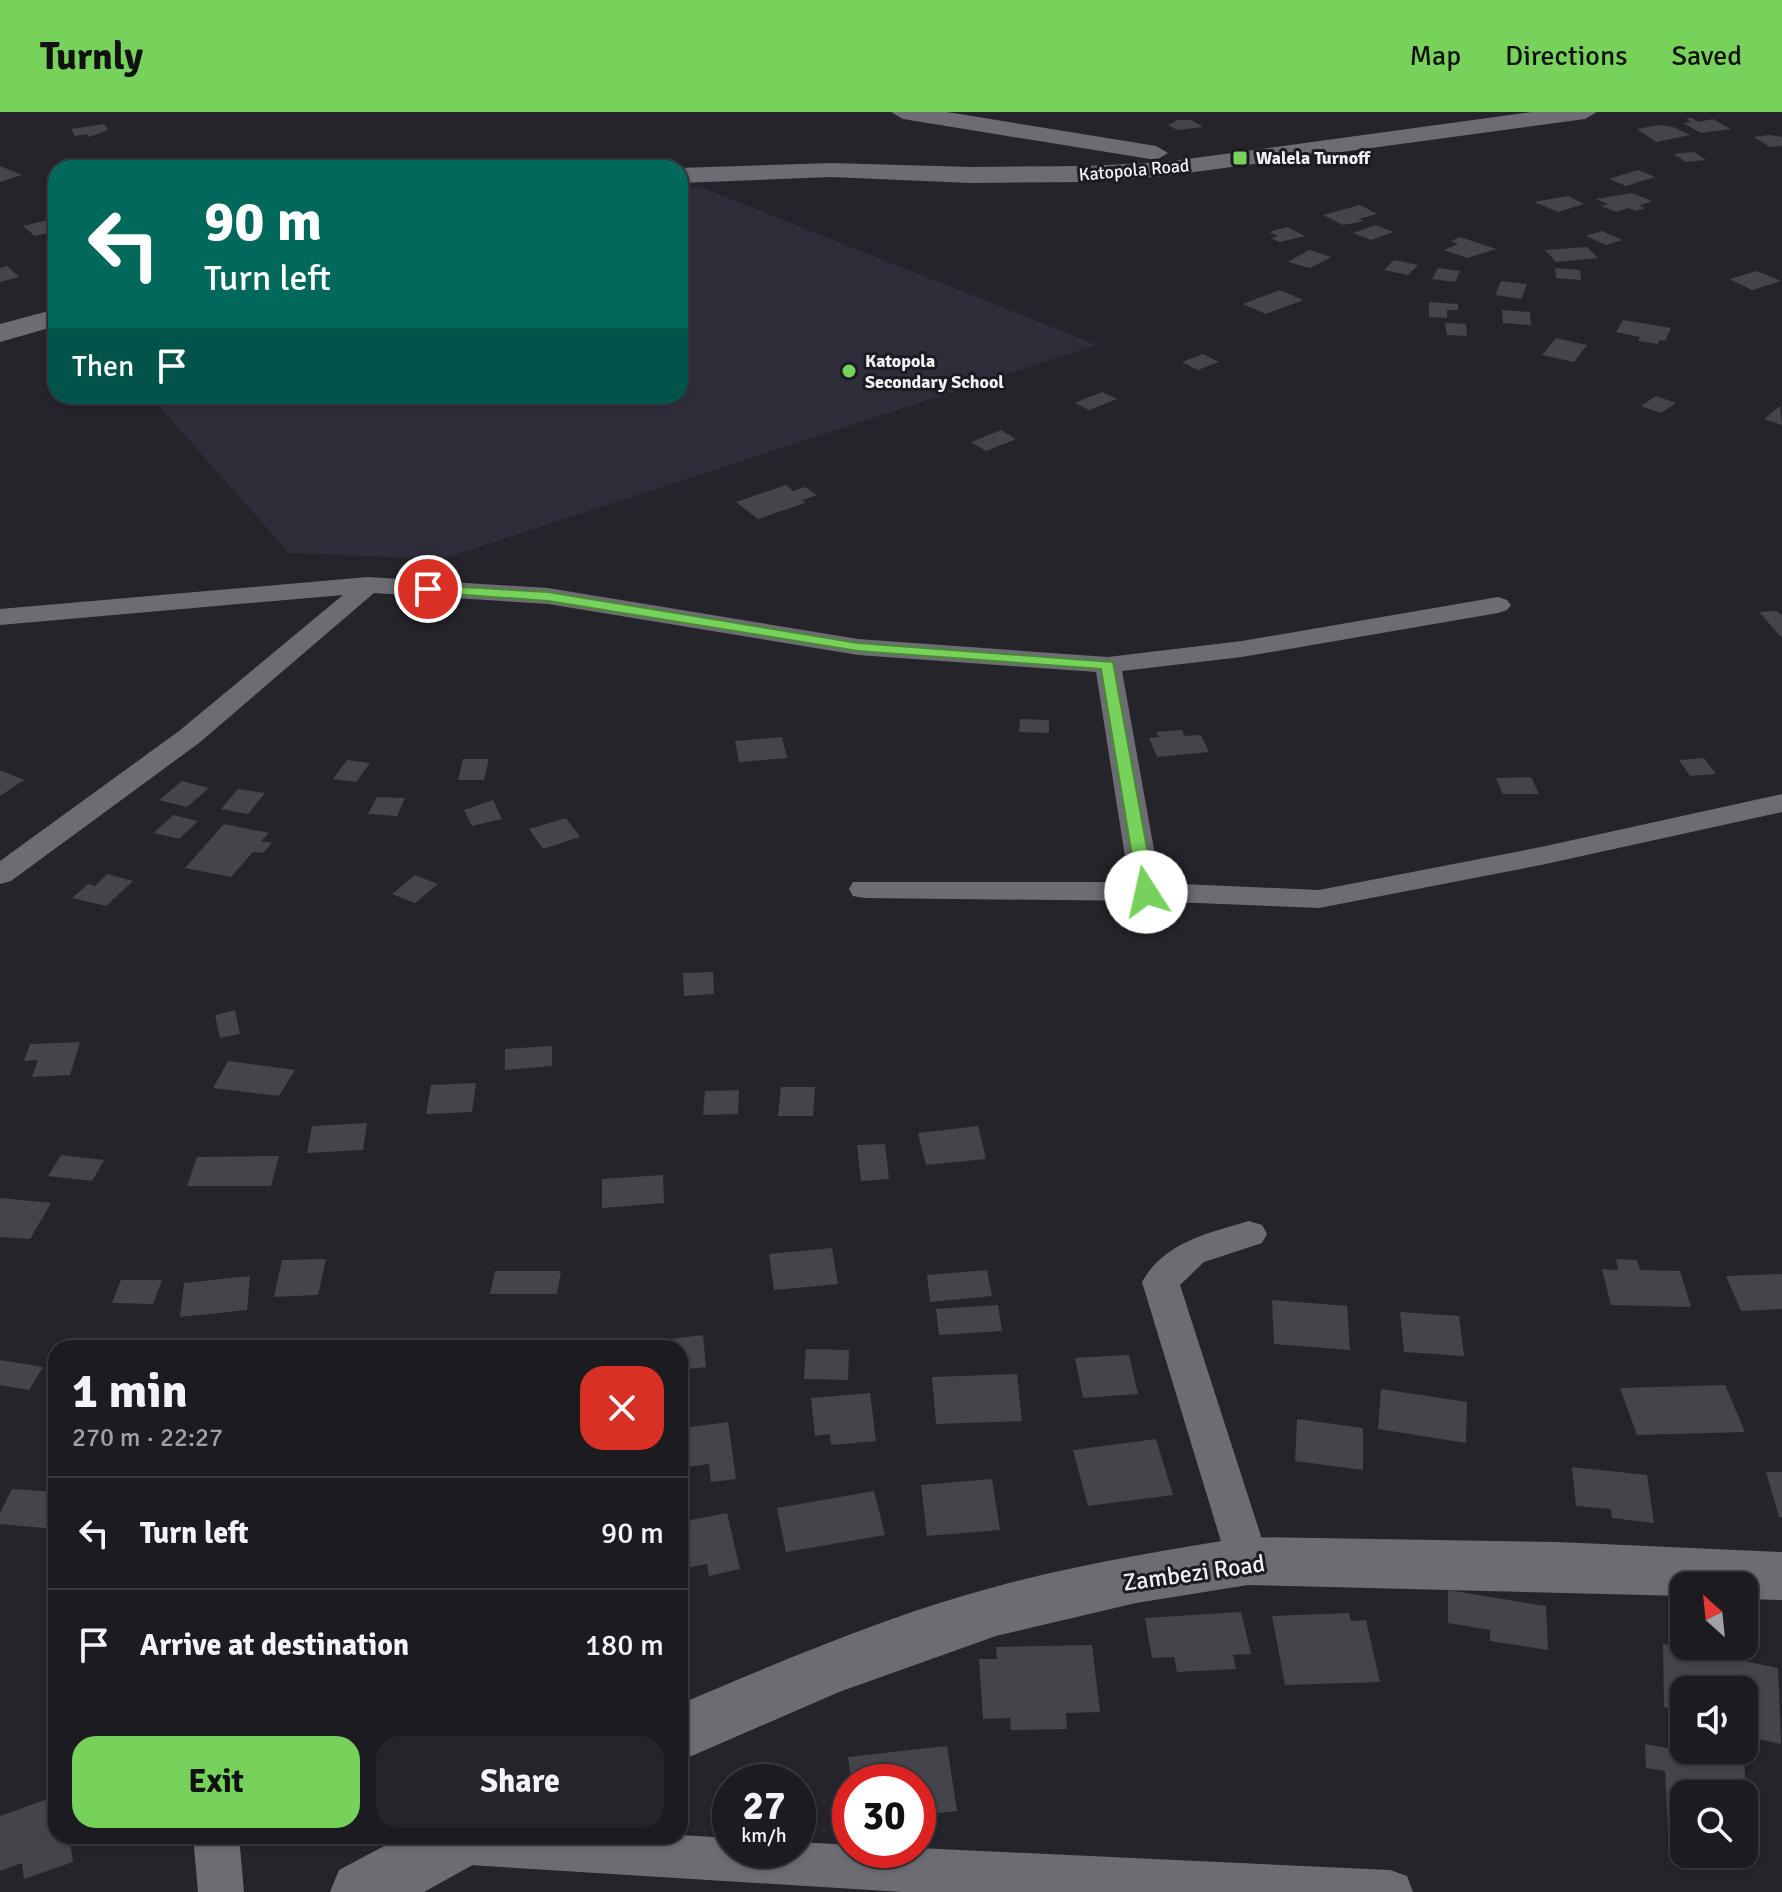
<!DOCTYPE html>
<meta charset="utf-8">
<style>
body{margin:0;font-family:Signika,sans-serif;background:#252429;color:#f1f3f6;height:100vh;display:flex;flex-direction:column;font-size:30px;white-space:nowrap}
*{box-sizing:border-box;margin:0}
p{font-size:26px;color:#a0a1a5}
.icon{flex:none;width:44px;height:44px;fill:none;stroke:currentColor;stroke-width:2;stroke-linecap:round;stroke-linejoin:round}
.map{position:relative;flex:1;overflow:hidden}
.panel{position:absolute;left:48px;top:1228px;width:640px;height:504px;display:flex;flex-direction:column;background:#1c1b20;border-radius:24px;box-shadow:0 2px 6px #0004,0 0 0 2px #3a393e}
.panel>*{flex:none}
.top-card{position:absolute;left:48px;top:48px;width:640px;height:244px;border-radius:24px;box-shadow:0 2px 6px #0004,0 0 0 2px #3a393e;background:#00695c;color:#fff;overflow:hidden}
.needle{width:52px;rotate:333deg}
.controls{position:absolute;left:1670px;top:1460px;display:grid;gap:16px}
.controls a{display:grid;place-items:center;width:88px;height:88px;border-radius:16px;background:#1c1b20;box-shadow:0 2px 6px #0004,0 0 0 2px #3a393e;font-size:40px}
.speed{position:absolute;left:712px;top:1652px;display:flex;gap:16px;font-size:40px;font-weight:700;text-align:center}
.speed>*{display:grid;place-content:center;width:104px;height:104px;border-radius:50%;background:#1c1b20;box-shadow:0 2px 6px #0004,0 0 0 2px #3a393e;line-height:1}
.speed small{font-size:20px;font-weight:400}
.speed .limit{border:12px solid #d22;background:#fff;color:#111}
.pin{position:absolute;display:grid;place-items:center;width:68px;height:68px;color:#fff;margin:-34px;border:4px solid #fff;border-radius:50%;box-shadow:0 2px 8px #0007}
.me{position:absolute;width:88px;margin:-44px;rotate:350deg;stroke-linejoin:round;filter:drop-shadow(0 0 6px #0008)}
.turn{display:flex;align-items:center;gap:28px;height:168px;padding:0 24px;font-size:36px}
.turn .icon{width:104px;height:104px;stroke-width:2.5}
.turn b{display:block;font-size:56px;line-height:68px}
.then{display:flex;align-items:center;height:76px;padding:0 24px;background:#0003;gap:16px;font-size:30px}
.round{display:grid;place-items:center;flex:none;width:84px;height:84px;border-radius:24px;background:#252429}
.head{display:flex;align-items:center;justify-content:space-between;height:136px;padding:0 24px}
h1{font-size:48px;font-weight:700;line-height:60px}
.cta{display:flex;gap:16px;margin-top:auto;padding:16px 24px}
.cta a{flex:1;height:92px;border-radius:24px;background:#76d25a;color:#111;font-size:32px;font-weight:700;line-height:92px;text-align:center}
.cta a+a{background:#252429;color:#f1f3f6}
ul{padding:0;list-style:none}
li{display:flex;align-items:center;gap:24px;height:112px;padding:0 24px;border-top:2px solid #3a393e}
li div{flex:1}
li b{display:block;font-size:30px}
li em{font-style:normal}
header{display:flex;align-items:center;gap:48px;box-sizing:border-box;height:112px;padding:0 40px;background:#76d25a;color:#111}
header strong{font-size:38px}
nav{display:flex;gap:44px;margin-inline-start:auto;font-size:28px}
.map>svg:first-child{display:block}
</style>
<header>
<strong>Turnly</strong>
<nav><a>Map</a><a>Directions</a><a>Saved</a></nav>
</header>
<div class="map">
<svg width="1782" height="1780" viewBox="0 0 1782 1780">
<rect width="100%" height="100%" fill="#25242b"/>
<polygon fill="#2f2d39" points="698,74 1096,233 442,447 289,441 150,284 680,284 680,78"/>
<g fill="#45444b">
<polygon points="1692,6 1698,10 1713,7 1731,17 1701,21 1683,11 1691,10 1686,7"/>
<polygon points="1178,8 1191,8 1203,15 1177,18 1168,13"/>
<polygon points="104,12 108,18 89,25 87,22 75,24 71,17"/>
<polygon points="1659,13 1673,15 1690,23 1656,30 1637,17"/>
<polygon points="1769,23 1782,25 1782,34 1770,35 1754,25"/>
<polygon points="1694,40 1706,48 1686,50 1674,42"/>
<polygon points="0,54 22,63 0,70"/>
<polygon points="1638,58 1655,65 1626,74 1609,67"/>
<polygon points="1632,81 1652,89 1639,94 1645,96 1636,99 1629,96 1616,100 1601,94 1608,92 1596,87"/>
<polygon points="1568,84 1584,92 1558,100 1534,90"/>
<polygon points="1360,93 1377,102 1359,107 1364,109 1343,113 1323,103"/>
<polygon points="56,106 56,116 47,119 49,121 35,124 23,114"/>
<polygon points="1376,113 1393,120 1371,128 1353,121"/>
<polygon points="1287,115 1305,124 1280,130 1271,126 1278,124 1269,120"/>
<polygon points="1602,119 1622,128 1606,133 1586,124"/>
<polygon points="1460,125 1496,137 1467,146 1444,138 1458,132 1451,129"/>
<polygon points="1587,135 1598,146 1556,150 1545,138"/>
<polygon points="1309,138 1331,145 1310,156 1288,150"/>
<polygon points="1394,148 1418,153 1408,163 1384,158"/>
<polygon points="7,154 19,165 0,170 0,156"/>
<polygon points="1438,156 1460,159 1455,170 1432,167"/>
<polygon points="1555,156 1580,158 1581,168 1556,166"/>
<polygon points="1757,159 1781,169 1752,178 1729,167"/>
<polygon points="1501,169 1527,172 1521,187 1495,183"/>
<polygon points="1280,178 1303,188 1266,202 1243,192"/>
<polygon points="1429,190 1458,192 1458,198 1447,198 1447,206 1429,205"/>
<polygon points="1502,198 1530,200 1531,213 1503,211"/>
<polygon points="1623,208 1671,216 1665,229 1660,228 1658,232 1638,229 1640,225 1616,220"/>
<polygon points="1445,211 1466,212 1467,224 1447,223"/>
<polygon points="1556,226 1587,233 1574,250 1542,243"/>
<polygon points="1203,242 1219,250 1198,258 1182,250"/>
<polygon points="1102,280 1117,287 1089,298 1075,291"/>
<polygon points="1656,284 1676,291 1661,301 1641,294"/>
<polygon points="1780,294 1782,313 1764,307"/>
<polygon points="1001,318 1016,327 986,339 971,330"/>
<polygon points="786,373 793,379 805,375 817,383 802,388 805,391 758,407 736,390"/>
<polygon points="1776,499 1782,503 1782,526 1759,500"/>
<polygon points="1020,607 1049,608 1049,621 1019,620"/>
<polygon points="1182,618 1185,624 1201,623 1209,640 1157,645 1149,626 1159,625 1156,620"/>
<polygon points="782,625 787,646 739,650 735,629"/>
<polygon points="1704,646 1716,662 1690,664 1679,648"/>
<polygon points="463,647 489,647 484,668 458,668"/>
<polygon points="347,648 370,651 356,670 333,667"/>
<polygon points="0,658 24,668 0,684"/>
<polygon points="1531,665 1539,682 1503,682 1496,666"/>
<polygon points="182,669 209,676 187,695 159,688"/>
<polygon points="238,677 265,681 248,702 221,697"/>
<polygon points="377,685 405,686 397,704 368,702"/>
<polygon points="493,688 502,707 472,714 464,698"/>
<polygon points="173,703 198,709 179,727 154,721"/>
<polygon points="566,706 580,725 543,737 529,717"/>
<polygon points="224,712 269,721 261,729 272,731 263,741 253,740 231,765 185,756"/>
<polygon points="107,762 133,769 106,794 72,786 88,772 95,774"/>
<polygon points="415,763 438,772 415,791 392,782"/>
<polygon points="713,860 714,882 684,884 683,861"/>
<polygon points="235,898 240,922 220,926 215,903"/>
<polygon points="80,930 70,963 32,965 38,948 24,949 30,932"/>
<polygon points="552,934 552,954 505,958 505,937"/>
<polygon points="228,949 295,958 279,984 213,976"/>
<polygon points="476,971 472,1000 426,1002 431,973"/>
<polygon points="781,975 815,975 813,1004 778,1004"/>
<polygon points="739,978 738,1002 703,1003 705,979"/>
<polygon points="367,1011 363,1038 307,1041 312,1014"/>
<polygon points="978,1014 986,1047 926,1053 918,1021"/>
<polygon points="885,1032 889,1067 861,1069 857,1033"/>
<polygon points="61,1043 104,1048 92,1069 48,1064"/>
<polygon points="279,1044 271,1074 187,1074 197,1045"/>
<polygon points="663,1063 664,1091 602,1096 602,1067"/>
<polygon points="0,1086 51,1091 30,1127 0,1125"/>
<polygon points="832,1136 838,1172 774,1178 769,1142"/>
<polygon points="326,1147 318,1183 274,1185 282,1148"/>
<polygon points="1616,1147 1637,1148 1640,1158 1680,1159 1691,1195 1611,1193 1602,1157 1618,1158"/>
<polygon points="987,1158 992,1184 930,1190 927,1163"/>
<polygon points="495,1159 561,1159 557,1182 490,1182"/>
<polygon points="1782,1162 1782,1197 1741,1199 1726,1164"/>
<polygon points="250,1164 247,1198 180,1205 184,1171"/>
<polygon points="121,1168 162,1168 153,1192 112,1191"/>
<polygon points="1272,1188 1347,1194 1350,1238 1274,1232"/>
<polygon points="998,1193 1002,1219 939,1223 936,1197"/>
<polygon points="1400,1200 1459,1204 1464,1244 1404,1240"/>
<polygon points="703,1223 706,1255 680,1258 680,1236 640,1236 639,1231"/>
<polygon points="806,1237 849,1238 848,1268 804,1267"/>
<polygon points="1129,1243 1138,1282 1083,1286 1075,1246"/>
<polygon points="0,1248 43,1255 29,1278 0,1273"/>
<polygon points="1017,1262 1022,1309 936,1312 932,1265"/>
<polygon points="1725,1273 1745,1320 1637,1323 1620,1276"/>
<polygon points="1381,1277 1467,1290 1466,1331 1378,1317"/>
<polygon points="870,1281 876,1329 831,1333 830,1322 815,1324 811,1286"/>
<polygon points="1297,1307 1363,1316 1363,1358 1295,1349"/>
<polygon points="728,1310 736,1367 711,1370 709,1352 680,1356 680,1321 690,1320 690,1315"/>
<polygon points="1156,1327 1173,1383 1088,1394 1073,1338"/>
<polygon points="1572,1355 1647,1363 1654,1411 1612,1406 1611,1397 1576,1394"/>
<polygon points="1766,1360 1782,1360 1782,1405 1779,1405"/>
<polygon points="992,1367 1000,1418 927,1424 921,1373"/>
<polygon points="12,1377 56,1380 56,1417 0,1412 0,1401"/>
<polygon points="874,1379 885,1423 786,1440 777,1396"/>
<polygon points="727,1401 740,1457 709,1464 707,1452 680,1457 680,1410"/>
<polygon points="1448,1478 1546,1494 1548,1538 1490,1529 1490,1518 1448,1511"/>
<polygon points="1241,1500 1251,1542 1233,1543 1236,1557 1177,1560 1174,1545 1152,1546 1145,1506"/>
<polygon points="1349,1501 1351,1509 1366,1508 1380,1570 1285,1573 1272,1504"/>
<polygon points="1663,1532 1778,1556 1781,1632 1744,1624 1744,1578 1684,1578 1684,1599 1664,1595"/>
<polygon points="1092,1533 1100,1600 1066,1601 1067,1617 1011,1618 1010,1606 983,1607 979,1547 997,1547 996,1535"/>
<polygon points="1645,1632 1744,1650 1749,1714 1744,1714 1744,1682 1684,1682 1684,1721 1668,1718 1665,1659 1646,1656"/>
<polygon points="947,1634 957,1699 918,1703 918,1670 851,1670 848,1645"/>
<polygon points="56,1684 56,1724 69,1724 73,1750 24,1767 22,1751 0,1759 0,1704"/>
</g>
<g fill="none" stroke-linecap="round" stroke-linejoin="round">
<g fill="#6d6c73" fill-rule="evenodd">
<polygon points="368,465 548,476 858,527 1108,545 1242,529 1498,485 1507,488 1511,493 1507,498 1498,501 1242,545 1122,559 1160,771 1319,778 1541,735 1782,682 1782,700 1541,753 1319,796 1146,789 864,786 853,784 849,777 853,770 1129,770 1096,560 858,543 548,492 374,481 199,631 11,769 0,772 0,749 179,619 343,483 0,513 0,497"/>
<path d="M1249 1109 1262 1113 1267 1122 1262 1131 1204 1150 1180 1173 1269 1449 1263 1461 1248 1466 1233 1461 1227 1449 1142 1170C1164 1130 1209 1121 1249 1109Z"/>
<polygon points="680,1723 730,1726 730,1738 798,1738 798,1730 850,1733 850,1738 918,1736 1390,1758 1407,1764 1413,1780 902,1780 454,1752 438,1745 431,1730 434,1724"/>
<polygon points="193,1724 239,1724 244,1780 198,1780"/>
</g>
<g fill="#6d6c73" fill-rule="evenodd">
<polygon points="891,0 947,0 1156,34 1168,41 1156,48 903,7"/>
<polygon points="1532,0 1597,0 1585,7 1165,64 1089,70 971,71 831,65 680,71 678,56 831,51 971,55 1089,54 1165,50"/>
<polygon points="56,197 56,214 0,230 0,212"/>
<path d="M1248 1425 1558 1430 1782 1440V1488L1744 1487V1474H1684V1484L1248 1473 1136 1491 996 1524 839 1580 680 1649V1592C782 1549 891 1502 998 1474 1080 1452 1164 1438 1248 1425Z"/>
<polygon points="403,1724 497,1724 487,1745 424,1780 330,1780 339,1758"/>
</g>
</g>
<polygon fill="#76d25a" stroke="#4d883a" stroke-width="2" points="428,473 548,480 858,531 1113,550 1155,780 1146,785 1138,780 1101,557 858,539 548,489 423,480 421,477"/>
<g fill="#76d25a" stroke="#1c1b21" stroke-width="3">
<rect x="1232" y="38" width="16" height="16" rx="4"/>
<circle cx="849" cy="259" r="8"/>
</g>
<g text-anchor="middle" stroke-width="6" stroke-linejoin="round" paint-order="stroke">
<g font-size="18" font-weight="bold" fill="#f1f1f5" stroke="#1c1b21" text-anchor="start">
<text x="1256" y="52">Walela Turnoff</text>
<text x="865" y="255">Katopola<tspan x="865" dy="21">Secondary School</tspan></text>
</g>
<g font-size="18" fill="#f1f1f5" stroke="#1c1b21">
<text transform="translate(1134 58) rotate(-5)" y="6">Katopola Road</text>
</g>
<g font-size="24" fill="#f1f1f5" stroke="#1c1b21">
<text transform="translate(1194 1461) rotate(-8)" y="8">Zambezi Road</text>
</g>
</g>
</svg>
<div class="controls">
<a><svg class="needle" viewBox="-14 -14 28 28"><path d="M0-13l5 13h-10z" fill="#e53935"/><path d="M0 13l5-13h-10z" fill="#a0a1a5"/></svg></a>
<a><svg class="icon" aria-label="sound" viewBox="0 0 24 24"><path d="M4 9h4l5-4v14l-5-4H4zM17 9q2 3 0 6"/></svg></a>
<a><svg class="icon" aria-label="search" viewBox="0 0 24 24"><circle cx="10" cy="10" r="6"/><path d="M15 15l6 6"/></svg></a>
</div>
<div class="speed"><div>27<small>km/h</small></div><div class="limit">30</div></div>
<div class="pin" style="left:428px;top:477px;background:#d93025"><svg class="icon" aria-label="arrive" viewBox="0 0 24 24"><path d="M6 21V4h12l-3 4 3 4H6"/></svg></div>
<svg class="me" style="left:1146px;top:780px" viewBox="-20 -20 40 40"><circle r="19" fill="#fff"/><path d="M0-13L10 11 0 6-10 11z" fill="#76d25a"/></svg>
<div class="top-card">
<div class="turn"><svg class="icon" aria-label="left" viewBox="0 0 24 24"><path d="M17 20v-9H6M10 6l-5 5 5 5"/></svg><div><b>90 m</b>Turn left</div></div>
<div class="then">Then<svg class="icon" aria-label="arrive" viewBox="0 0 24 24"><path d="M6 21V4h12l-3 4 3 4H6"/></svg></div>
</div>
<section class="panel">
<div class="head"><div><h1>1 min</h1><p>270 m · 22:27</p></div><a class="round" style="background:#d93025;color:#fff"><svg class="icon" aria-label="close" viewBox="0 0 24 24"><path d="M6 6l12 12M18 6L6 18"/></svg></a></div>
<ul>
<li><svg class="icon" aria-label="left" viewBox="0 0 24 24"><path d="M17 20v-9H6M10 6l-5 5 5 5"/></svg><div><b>Turn left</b></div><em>90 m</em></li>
<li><svg class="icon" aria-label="arrive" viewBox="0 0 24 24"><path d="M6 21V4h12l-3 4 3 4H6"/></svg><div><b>Arrive at destination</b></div><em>180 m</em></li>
</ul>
<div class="cta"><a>Exit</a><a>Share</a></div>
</section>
</div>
